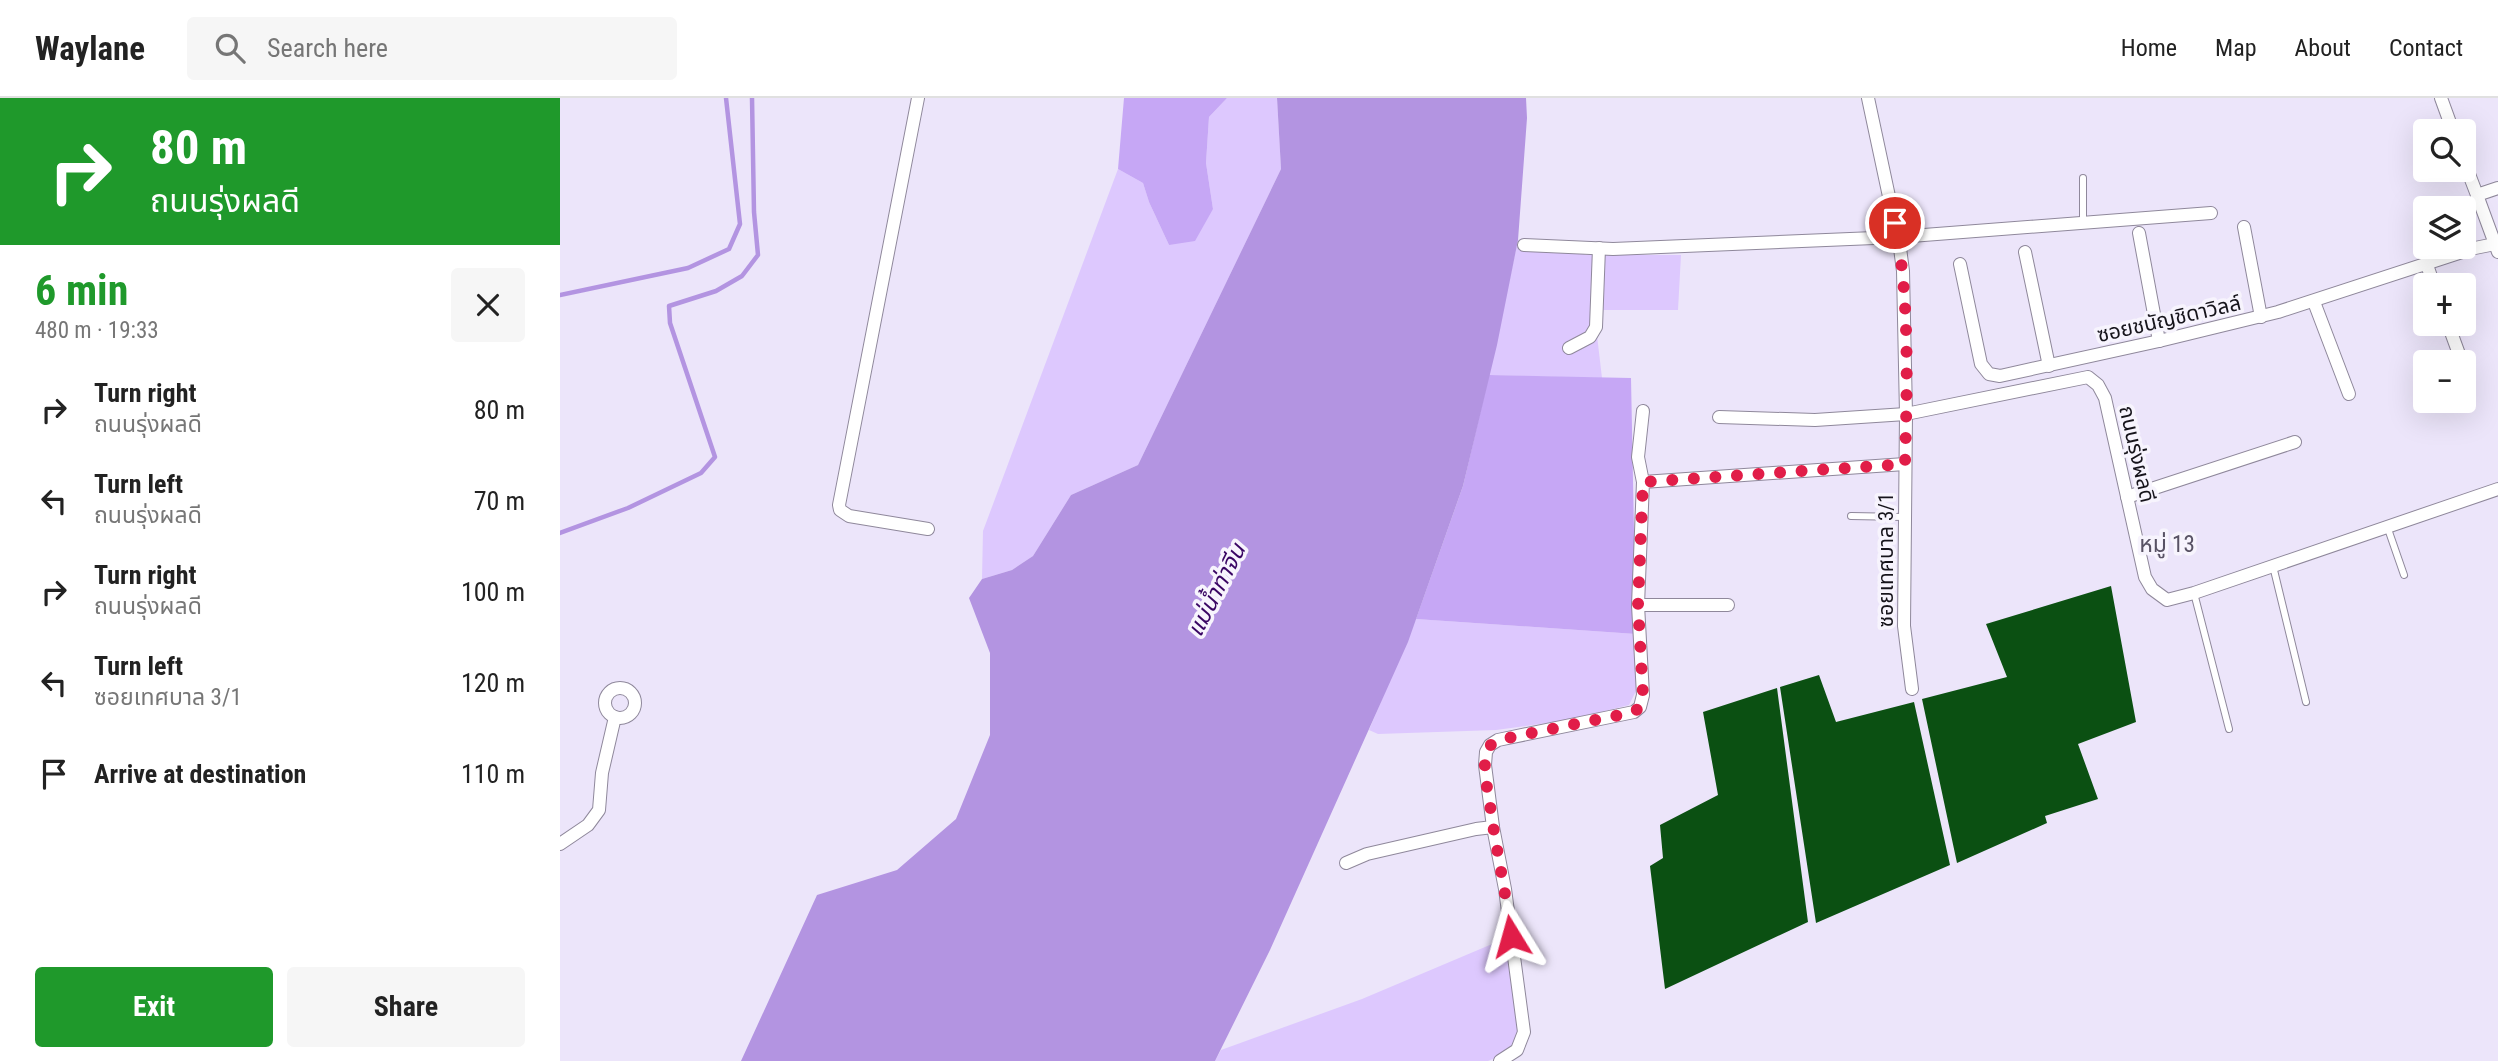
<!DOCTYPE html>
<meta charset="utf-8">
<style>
body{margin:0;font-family:"Roboto Condensed","Noto Sans Thai",sans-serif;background:#f6f6f6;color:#222;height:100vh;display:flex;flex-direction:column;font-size:26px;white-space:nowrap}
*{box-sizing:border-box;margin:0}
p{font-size:23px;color:#767676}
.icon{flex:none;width:38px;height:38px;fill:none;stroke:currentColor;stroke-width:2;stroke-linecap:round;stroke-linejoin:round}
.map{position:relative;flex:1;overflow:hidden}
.panel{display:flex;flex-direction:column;background:#fff;width:560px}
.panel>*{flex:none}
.guide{background:#1f992b;color:#fff;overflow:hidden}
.tools{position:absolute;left:1853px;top:21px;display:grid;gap:14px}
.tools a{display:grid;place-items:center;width:63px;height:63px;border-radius:7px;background:#fff;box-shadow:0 7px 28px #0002;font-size:35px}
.pin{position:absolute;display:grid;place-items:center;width:60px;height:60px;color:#fff;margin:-30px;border:4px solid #fff;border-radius:50%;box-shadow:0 2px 7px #0007}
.me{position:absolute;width:77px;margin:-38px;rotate:352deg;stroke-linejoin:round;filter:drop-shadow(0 0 5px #0008)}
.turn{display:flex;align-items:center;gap:24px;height:147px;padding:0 35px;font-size:32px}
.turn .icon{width:91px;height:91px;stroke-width:2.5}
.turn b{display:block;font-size:49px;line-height:60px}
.round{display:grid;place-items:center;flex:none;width:74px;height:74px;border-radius:7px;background:#f6f6f6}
.summary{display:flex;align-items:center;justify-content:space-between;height:119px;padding:0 35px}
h1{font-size:42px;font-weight:700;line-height:52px;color:#1f992b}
.action{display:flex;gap:14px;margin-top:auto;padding:14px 35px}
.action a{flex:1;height:80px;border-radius:7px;background:#1f992b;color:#fff;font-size:28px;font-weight:700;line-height:80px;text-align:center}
.action a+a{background:#f6f6f6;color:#222}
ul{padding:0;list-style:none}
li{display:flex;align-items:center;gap:21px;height:91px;padding:0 35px}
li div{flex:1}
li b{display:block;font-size:26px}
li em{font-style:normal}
header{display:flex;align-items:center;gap:42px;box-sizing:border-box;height:98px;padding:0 35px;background:#fff;border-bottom:2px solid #e0e0e0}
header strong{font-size:33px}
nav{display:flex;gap:38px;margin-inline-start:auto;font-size:24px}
.search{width:490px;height:63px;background:#f6f6f6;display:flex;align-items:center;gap:18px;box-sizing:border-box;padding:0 24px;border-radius:7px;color:#767676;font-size:26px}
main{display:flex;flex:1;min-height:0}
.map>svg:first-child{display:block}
</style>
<header>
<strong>Waylane</strong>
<div class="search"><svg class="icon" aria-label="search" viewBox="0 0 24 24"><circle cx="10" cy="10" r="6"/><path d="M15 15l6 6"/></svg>Search here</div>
<nav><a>Home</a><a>Map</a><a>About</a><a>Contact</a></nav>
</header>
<main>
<section class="panel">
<div class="guide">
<div class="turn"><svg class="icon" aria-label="right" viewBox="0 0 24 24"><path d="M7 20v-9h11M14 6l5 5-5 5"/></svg><div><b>80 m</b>ถนนรุ่งผลดี</div></div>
</div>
<div class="summary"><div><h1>6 min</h1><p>480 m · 19:33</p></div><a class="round"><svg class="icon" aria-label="close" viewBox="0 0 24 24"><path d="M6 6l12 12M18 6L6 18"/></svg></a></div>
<ul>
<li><svg class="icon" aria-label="right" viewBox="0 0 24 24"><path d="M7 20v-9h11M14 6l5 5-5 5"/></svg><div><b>Turn right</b><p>ถนนรุ่งผลดี</p></div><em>80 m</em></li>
<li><svg class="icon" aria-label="left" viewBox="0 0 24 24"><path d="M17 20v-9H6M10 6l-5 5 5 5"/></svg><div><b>Turn left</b><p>ถนนรุ่งผลดี</p></div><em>70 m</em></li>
<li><svg class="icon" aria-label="right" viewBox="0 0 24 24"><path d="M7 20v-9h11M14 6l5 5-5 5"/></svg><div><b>Turn right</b><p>ถนนรุ่งผลดี</p></div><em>100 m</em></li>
<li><svg class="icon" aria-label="left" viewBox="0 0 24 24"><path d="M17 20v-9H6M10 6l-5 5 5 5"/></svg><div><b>Turn left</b><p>ซอยเทศบาล 3/1</p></div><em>120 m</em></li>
<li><svg class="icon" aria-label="arrive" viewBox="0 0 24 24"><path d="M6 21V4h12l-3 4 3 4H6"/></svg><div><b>Arrive at destination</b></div><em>110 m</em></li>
</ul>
<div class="action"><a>Exit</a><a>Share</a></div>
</section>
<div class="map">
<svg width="1938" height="963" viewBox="0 0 1938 963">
<rect width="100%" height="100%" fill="#ece5fa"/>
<g fill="#ddc8fe">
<polygon points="667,0 717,0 721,71 578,367 511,397 473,458 452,472 422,481 423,433 558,71 583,85 589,104 609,147 653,111 646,65 649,19"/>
<polygon points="958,142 1019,143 1025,157 1121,157 1118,212 1034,212 1042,280 929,277"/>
<polygon points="856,521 1076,536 1077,591 1069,607 1009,622 936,632 818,636 809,632"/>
<polygon points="944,841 960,933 950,954 928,963 655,963 661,952 802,901"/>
</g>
<g fill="#c6a7f5">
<polygon points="564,0 667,0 649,19 646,65 653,111 635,143 609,147 589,104 583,85 558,71"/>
<polygon points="929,277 1071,280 1076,536 856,521 903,388"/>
</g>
<polygon fill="#b394e1" points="717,0 966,0 967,20 958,142 937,247 903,388 848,544 710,852 655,963 181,963 257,797 337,772 396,721 430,637 430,555 409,500 422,481 452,472 473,458 511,397 578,367 721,71"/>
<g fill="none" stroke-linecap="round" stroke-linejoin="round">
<g stroke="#b394e1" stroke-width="4.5">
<polyline points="0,197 128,170 169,151 180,126 166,0"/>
<polyline points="0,435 68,410 141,375 155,359 110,225 109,208 156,193 182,178 198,157 194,114 192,0"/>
</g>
</g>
<g fill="#0b5012">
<polygon points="1551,488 1576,624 1518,646 1538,701 1485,718 1487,725 1397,765 1362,601 1447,579 1426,526"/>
<polygon points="1259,577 1276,624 1354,604 1390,767 1256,825 1220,589"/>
<polygon points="1217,590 1248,824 1105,891 1090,768 1103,760 1100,727 1158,697 1143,614"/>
</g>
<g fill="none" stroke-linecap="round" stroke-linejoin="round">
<g stroke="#8f889b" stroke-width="8">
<g id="lane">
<polyline points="1523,80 1523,125"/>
<polyline points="1291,418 1344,419"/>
<polyline points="1827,428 1844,477"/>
<polyline points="1713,468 1746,604"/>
<polyline points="1634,495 1669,631"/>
</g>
</g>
<g stroke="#8f889b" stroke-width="14">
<g id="street">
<polyline points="358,0 279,407 280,412 289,418 368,431"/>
<polyline points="1308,0 1340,150 1343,173 1346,316 1344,528 1352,591"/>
<polyline points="1881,0 1893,33"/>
<polyline points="1904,63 1917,97 1938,90"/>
<polyline points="1917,97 1938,154"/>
<polyline points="1684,129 1701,219"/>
<polyline points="1579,135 1599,243"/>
<polyline points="964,147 1053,151 1338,139 1651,115"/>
<polyline points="1915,150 1935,146"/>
<polyline points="1465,154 1489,268"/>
<polyline points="1400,166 1421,266 1429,276 1440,278 1599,243 1718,214 1905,153"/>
<polyline points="1867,167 1874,187"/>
<polyline points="1754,204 1789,296"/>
<polyline points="1888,226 1899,256"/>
<polyline points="1009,250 1030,239 1036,229 1039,150"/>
<polyline points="1159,319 1255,322 1346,316 1528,279 1538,287 1545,300 1585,479 1592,491 1607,502 1634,495 1938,391"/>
<polyline points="1083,384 1078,359 1083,313"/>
<polyline points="1567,399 1735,344"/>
<polyline points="1078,507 1168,507"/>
<circle cx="60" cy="605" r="15"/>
<polyline points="0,746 28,727 39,712 42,675 55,619"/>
<polyline points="786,765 807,756 916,731 933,729"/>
<polyline points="940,963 957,952 964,934 945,791 933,729 925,667 926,654 930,647 938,642 1074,614 1080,609 1083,597 1078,507 1083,384 1345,366"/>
</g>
</g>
<use href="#lane" stroke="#fff" stroke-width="6"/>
<use href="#street" stroke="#fff" stroke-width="12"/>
</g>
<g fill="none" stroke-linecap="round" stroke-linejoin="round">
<path stroke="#e11d48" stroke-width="12" stroke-dasharray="0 21.6" d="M951 838C946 794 936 751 930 707 928 693 924 678 925 664 925 654 929 646 938 642L1074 614 1080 609 1083 597 1078 507 1083 384 1345 366C1347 290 1350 200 1335 125"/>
</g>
<g text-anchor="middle" stroke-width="7" stroke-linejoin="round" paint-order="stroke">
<g font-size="21" fill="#16141b" stroke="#f7f4fd">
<text transform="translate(1609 221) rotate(-13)" y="7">ซอยชนัญชิดาวิลล์</text>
<text transform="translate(1577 356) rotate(77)" y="7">ถนนรุ่งผลดี</text>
<text transform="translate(1326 462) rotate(-90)" y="7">ซอยเทศบาล 3/1</text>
</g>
<g font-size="23" fill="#585264" stroke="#f7f4fd">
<text x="1607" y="454">หมู่ 13</text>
</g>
<g font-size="23" font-style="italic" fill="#390563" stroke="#f7f4fd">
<text transform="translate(656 492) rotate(-63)" y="8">แม่น้ำท่าจีน</text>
</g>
</g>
</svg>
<div class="tools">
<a><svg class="icon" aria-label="search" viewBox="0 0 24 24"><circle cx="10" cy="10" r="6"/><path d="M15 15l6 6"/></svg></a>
<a><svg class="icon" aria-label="layers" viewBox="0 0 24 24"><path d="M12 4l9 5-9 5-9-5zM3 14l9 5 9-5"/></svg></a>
<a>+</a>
<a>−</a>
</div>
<div class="pin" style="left:1335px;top:125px;background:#d93025"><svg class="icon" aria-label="arrive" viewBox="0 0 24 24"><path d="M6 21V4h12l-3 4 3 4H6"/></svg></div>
<svg class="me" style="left:951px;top:838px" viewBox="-20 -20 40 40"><path d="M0-17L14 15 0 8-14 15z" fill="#e11d48" stroke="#fff" stroke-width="4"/></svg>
</div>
</main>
